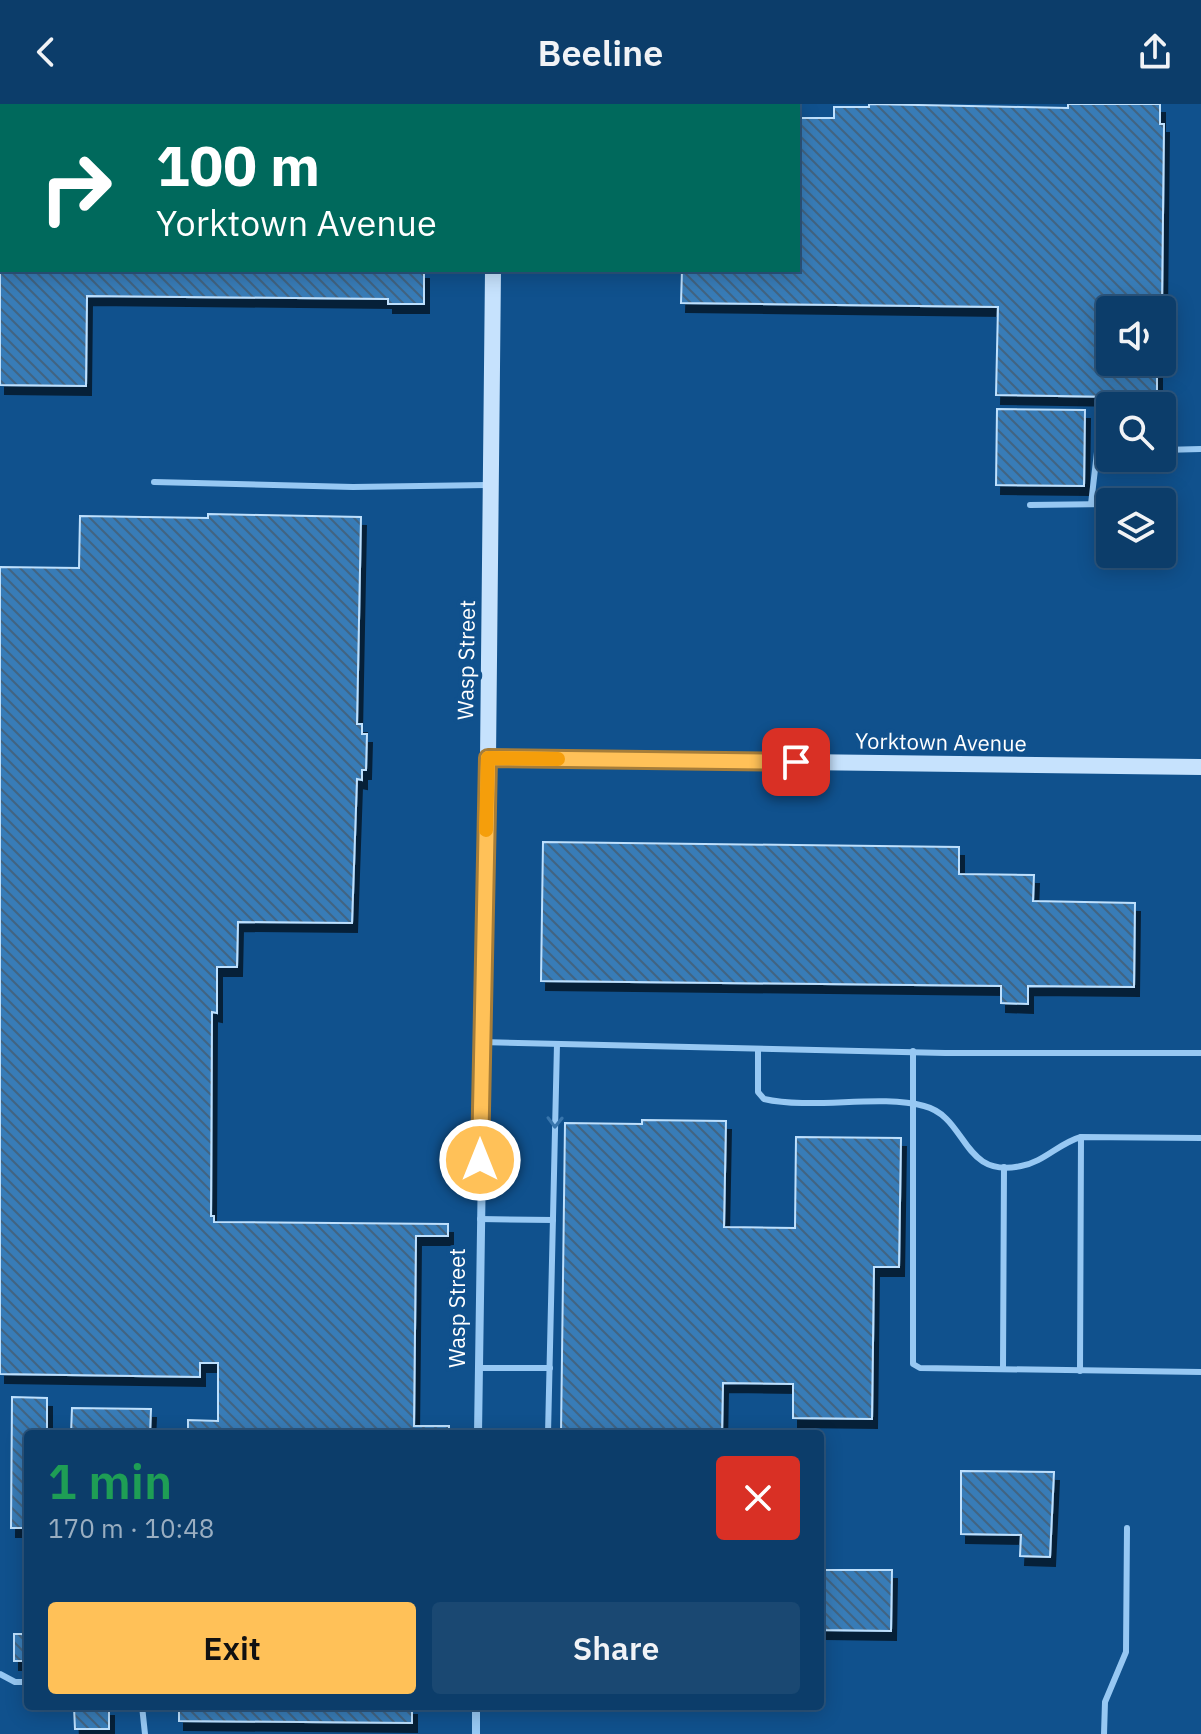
<!DOCTYPE html>
<meta charset="utf-8">
<style>
body{margin:0;font-family:"IBM Plex Sans",sans-serif;background:#1a4872;color:#f1f3f6;height:100vh;display:flex;flex-direction:column;font-size:30px;white-space:nowrap}
*{box-sizing:border-box;margin:0}
p{font-size:26px;color:#9aaec1}
.icon{flex:none;width:44px;height:44px;fill:none;stroke:currentColor;stroke-width:2;stroke-linecap:round;stroke-linejoin:round}
.map{position:relative;flex:1;overflow:hidden}
.drawer{position:absolute;left:24px;top:1326px;width:800px;height:280px;display:flex;flex-direction:column;background:#0c3d6a;border-radius:8px;box-shadow:0 4px 20px #0003,0 0 0 2px #2c567e}
.drawer>*{flex:none}
.guide{position:absolute;left:0px;top:0px;width:800px;height:168px;box-shadow:0 4px 20px #0003,0 0 0 2px #2c567e;background:#00695c;color:#fff;overflow:hidden}
.buttons{position:absolute;left:1096px;top:192px;display:grid;gap:16px}
.buttons a{display:grid;place-items:center;width:80px;height:80px;border-radius:8px;background:#0c3d6a;box-shadow:0 4px 20px #0003,0 0 0 2px #2c567e;font-size:40px}
.pin{position:absolute;display:grid;place-items:center;width:68px;height:68px;color:#fff;margin:-34px;border-radius:16px;box-shadow:0 4px 12px #0006}
.me{position:absolute;width:88px;margin:-44px;rotate:0deg;stroke-linejoin:round;filter:drop-shadow(0 0 6px #0008)}
.turn{display:flex;align-items:center;gap:28px;height:168px;padding:0 24px;font-size:36px}
.turn .icon{width:104px;height:104px;stroke-width:2.5}
.turn b{display:block;font-size:56px;line-height:68px}
.round{display:grid;place-items:center;flex:none;width:84px;height:84px;border-radius:8px;background:#1a4872}
.headline{display:flex;align-items:center;justify-content:space-between;height:136px;padding:0 24px}
h1{font-size:48px;font-weight:600;line-height:60px;color:#1e9e55}
.primary-button{display:flex;gap:16px;margin-top:auto;padding:16px 24px}
.primary-button a{flex:1;height:92px;border-radius:8px;background:#ffc158;color:#111;font-size:32px;font-weight:600;line-height:92px;text-align:center}
.primary-button a+a{background:#1a4872;color:#f1f3f6}
header{display:flex;justify-content:space-between;align-items:center;height:104px;padding:0 24px;background:#0c3d6a;font-size:36px;font-weight:600}
.map>svg:first-child{display:block}
</style>
<header><svg class="icon" aria-label="back" viewBox="0 0 24 24"><path d="M15 5l-7 7 7 7"/></svg>Beeline<svg class="icon" aria-label="share" viewBox="0 0 24 24"><path d="M12 15V3M7 8l5-5 5 5M5 13v7h14v-7"/></svg></header>
<div class="map">
<svg width="1201" height="1630" viewBox="0 0 1201 1630">
<defs>
<pattern id="building-back-hatch" width="6" height="6" patternUnits="userSpaceOnUse" patternTransform="scale(2)"><rect width="6" height="6" fill="#387bb7"/><path d="M-1 5l2 2M0 0l6 6M5-1l2 2" fill="none" stroke="#426482"/></pattern>
<filter id="shadow"><feDropShadow dx="5" dy="9" stdDeviation="0" flood-color="#0009"/></filter>
</defs>
<rect width="100%" height="100%" fill="#10518d"/>
<g fill="url(#building-back-hatch)" stroke="#bee0fd" stroke-width="2" filter="url(#shadow)">
<polygon points="0,0 426,0 2,2 2,166 424,166 424,200 388,200 388,195 87,192 86,282 0,281"/>
<polygon points="869,0 1068,4 1068,0 1160,0 1160,20 1164,20 1162,201 1158,201 1158,206 1110,206 1110,258 1157,258 1157,302 1117,302 1117,293 996,291 998,203 681,199 682,166 798,166 798,14 834,14 834,3 869,3"/>
<polygon points="997,305 1085,306 1084,382 996,381"/>
<polygon points="208,410 361,413 357,620 362,620 362,630 367,630 366,666 362,666 362,676 357,675 352,819 238,818 237,863 217,863 217,909 212,908 211,1112 214,1112 214,1118 448,1120 448,1132 416,1132 414,1322 449,1322 449,1330 188,1330 188,1316 218,1317 218,1259 200,1259 200,1273 0,1270 0,463 79,464 80,412 208,414"/>
<polygon points="543,738 959,743 959,770 1034,771 1033,797 1135,799 1134,883 1028,882 1028,900 1001,899 1001,882 541,877"/>
<polygon points="642,1016 726,1017 724,1123 795,1124 796,1033 901,1034 899,1163 874,1163 872,1315 793,1314 793,1280 723,1279 722,1330 561,1330 565,1019 642,1020"/>
<polygon points="12,1293 47,1294 47,1330 28,1330 28,1424 11,1424"/>
<polygon points="72,1304 151,1305 150,1330 71,1330"/>
<polygon points="961,1367 1054,1368 1050,1453 1020,1452 1021,1431 961,1430"/>
<polygon points="822,1466 892,1466 891,1527 821,1526"/>
<rect x="14" y="1530" width="14" height="27"/>
<polygon points="179,1602 412,1602 412,1619 179,1617"/>
<polygon points="74,1603 109,1603 109,1625 75,1625"/>
</g>
<g fill="none" stroke-linecap="round" stroke-linejoin="round">
<g stroke="#97c8f3" stroke-width="6">
<polyline points="1162,346 1201,345"/>
<polyline points="154,378 353,383 487,381"/>
<polyline points="1091,400 1097,348 1110,347"/>
<polyline points="1030,401 1110,400"/>
<polyline points="481,938 945,949 1201,949"/>
<path d="M758 945V988L764 995C812 1006 879 990 924 1002 968 1013 961 1075 1021 1062 1044 1058 1059 1039 1081 1033L1201 1034"/>
<polyline points="913,947 913,1260 920,1264 1201,1268"/>
<polyline points="480,1115 553,1116"/>
<polyline points="479,1264 550,1264"/>
<polyline points="1003,1265 1004,1063"/>
<polyline points="1080,1267 1081,1033"/>
<polyline points="548,1330 557,940"/>
<polyline points="0,1570 15,1578 28,1578"/>
<polyline points="142,1602 145,1630"/>
<polyline points="1104,1630 1105,1598 1126,1548 1127,1424"/>
</g>
<g stroke="#97c8f3" stroke-width="8">
<polyline points="478,1330 488,654"/>
<polyline points="476,1630 476,1602"/>
</g>
<g stroke="#c6e2fd" stroke-width="16">
<polyline points="494,2 494,0"/>
<polyline points="493,166 488,654 1201,663"/>
</g>
</g>
<defs><path id="oneway-chevron" d="M-2-3.5L2.5 0L-2 3.5" fill="none" stroke-width="1.6" stroke-linecap="round" stroke-linejoin="round" transform="scale(2)"/></defs>
<use stroke="#3875ac" href="#oneway-chevron" transform="translate(555 1018) rotate(91)"/>
<g fill="none" stroke-linecap="round" stroke-linejoin="round">
<g stroke="#a67d39" stroke-width="20">
<polyline id="route" points="480,1056 488,654 796,658"/>
</g>
<use href="#route" stroke="#ffc158" stroke-width="14"/>
<polyline stroke="#f59e0b" stroke-width="14" points="486,726 488,654 558,655"/>
</g>
<g text-anchor="middle" stroke-width="8" stroke-linejoin="round" paint-order="stroke">
<g font-size="22" fill="#fff" stroke="#10518d">
<text transform="translate(466 556) rotate(-89)" y="8">Wasp Street</text>
<text transform="translate(941 638) rotate(1)" y="8">Yorktown Avenue</text>
<text transform="translate(457 1204) rotate(-90)" y="8">Wasp Street</text>
</g>
</g>
</svg>
<div class="buttons">
<a><svg class="icon" aria-label="sound" viewBox="0 0 24 24"><path d="M4 9h4l5-4v14l-5-4H4zM17 9q2 3 0 6"/></svg></a>
<a><svg class="icon" aria-label="search" viewBox="0 0 24 24"><circle cx="10" cy="10" r="6"/><path d="M15 15l6 6"/></svg></a>
<a><svg class="icon" aria-label="layers" viewBox="0 0 24 24"><path d="M12 4l9 5-9 5-9-5zM3 14l9 5 9-5"/></svg></a>
</div>
<div class="pin" style="left:796px;top:658px;background:#d93025"><svg class="icon" aria-label="arrive" viewBox="0 0 24 24"><path d="M6 21V4h12l-3 4 3 4H6"/></svg></div>
<svg class="me" style="left:480px;top:1056px" viewBox="-20 -20 40 40"><circle r="17" fill="#ffc158" stroke="#fff" stroke-width="3"/><path d="M0-11L8 9 0 5-8 9z" fill="#fff"/></svg>
<div class="guide">
<div class="turn"><svg class="icon" aria-label="right" viewBox="0 0 24 24"><path d="M7 20v-9h11M14 6l5 5-5 5"/></svg><div><b>100 m</b>Yorktown Avenue</div></div>
</div>
<section class="drawer">
<div class="headline"><div><h1>1 min</h1><p>170 m · 10:48</p></div><a class="round" style="background:#d93025;color:#fff"><svg class="icon" aria-label="close" viewBox="0 0 24 24"><path d="M6 6l12 12M18 6L6 18"/></svg></a></div>
<div class="primary-button"><a>Exit</a><a>Share</a></div>
</section>
</div>
